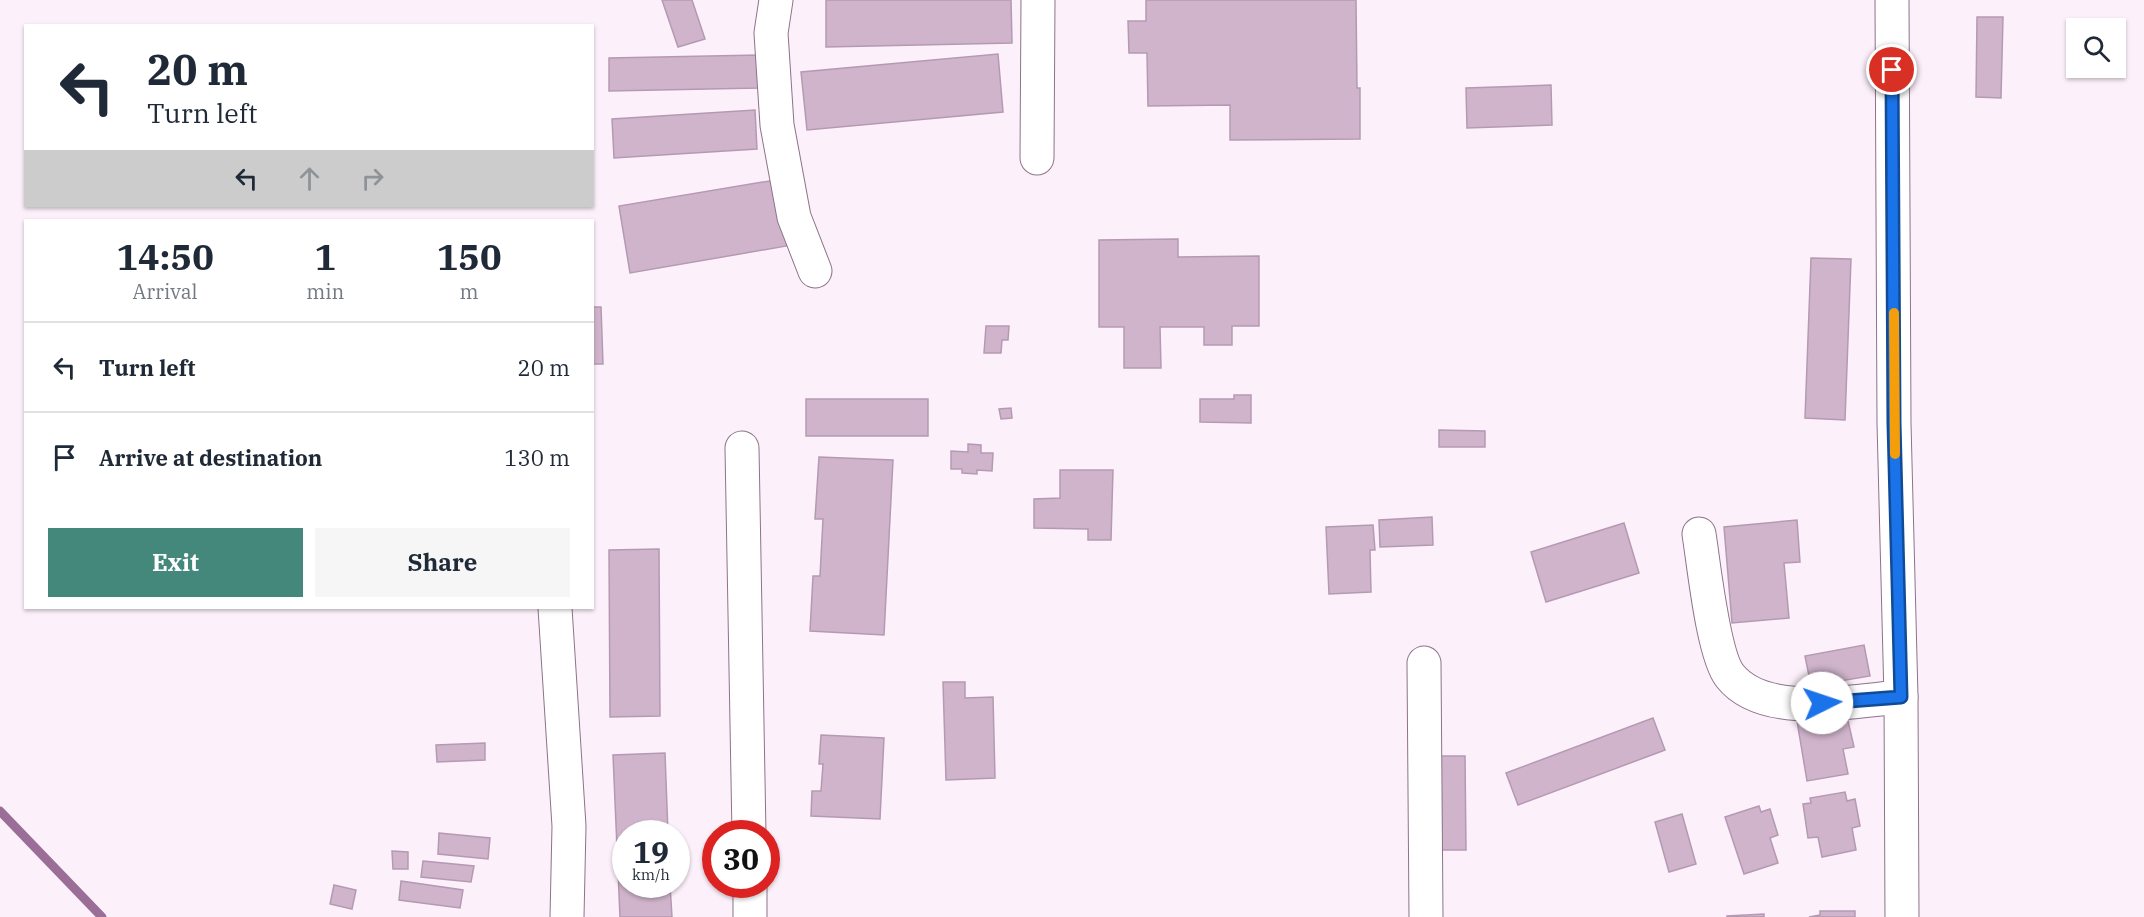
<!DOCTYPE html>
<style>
body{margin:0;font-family:"IBM Plex Serif",serif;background:#f6f6f7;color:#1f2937;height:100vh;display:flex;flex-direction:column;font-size:22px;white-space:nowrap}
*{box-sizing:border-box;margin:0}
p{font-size:20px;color:#747a83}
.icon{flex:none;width:33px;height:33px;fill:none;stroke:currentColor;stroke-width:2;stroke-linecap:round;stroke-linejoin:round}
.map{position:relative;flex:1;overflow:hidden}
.side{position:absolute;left:24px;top:219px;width:570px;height:390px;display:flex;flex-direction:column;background:#fff;border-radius:0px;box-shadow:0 2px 4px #0004}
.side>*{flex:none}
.hud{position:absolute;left:24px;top:24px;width:570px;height:183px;border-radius:0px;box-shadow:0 2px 4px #0004;background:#fff;color:#1f2937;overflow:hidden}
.buttons{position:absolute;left:2066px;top:18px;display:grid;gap:12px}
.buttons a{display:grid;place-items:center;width:60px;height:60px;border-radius:0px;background:#fff;box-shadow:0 2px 4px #0004;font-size:30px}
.speed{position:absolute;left:612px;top:820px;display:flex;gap:12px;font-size:30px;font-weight:700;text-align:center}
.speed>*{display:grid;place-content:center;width:78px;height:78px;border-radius:50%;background:#fff;box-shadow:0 2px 4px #0004;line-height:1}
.speed small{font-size:15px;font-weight:400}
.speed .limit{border:9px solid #d22;background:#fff;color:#111}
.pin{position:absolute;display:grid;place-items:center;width:51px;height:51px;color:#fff;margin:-26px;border:3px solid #fff;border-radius:50%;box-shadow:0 2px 6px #0007}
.me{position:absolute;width:66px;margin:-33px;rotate:86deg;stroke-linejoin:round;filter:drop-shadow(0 0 4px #0008)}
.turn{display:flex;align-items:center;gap:21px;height:126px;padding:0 24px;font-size:27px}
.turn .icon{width:78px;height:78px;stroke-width:2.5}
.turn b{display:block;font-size:42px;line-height:51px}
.lanes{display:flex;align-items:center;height:57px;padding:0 24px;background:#0003;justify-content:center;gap:30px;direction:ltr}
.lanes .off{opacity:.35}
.eta{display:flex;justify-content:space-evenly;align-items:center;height:102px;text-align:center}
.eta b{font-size:36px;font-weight:800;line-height:42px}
.cta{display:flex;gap:12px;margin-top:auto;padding:12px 24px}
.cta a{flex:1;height:69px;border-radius:0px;background:#44887c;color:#fff;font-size:24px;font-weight:800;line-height:69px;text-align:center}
.cta a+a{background:#f6f6f7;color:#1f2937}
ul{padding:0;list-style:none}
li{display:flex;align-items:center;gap:18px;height:90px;padding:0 24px;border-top:2px solid #e0e1e3}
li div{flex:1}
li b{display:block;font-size:22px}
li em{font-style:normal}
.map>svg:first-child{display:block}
</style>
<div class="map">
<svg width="2144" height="917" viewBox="0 0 2144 917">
<rect width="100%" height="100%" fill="#fcf0fa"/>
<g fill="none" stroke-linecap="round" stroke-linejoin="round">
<polyline stroke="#9a6e96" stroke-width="9" points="0,811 102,917"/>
</g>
<g fill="#d0b4cc" stroke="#b599b2" stroke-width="1.5">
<polygon points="662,0 692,0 705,39 678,47"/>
<polygon points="826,0 1011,0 1012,43 826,47"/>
<polygon points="1146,0 1356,0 1357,88 1360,88 1360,139 1230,140 1230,105 1148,106 1147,53 1129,53 1128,21 1146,21"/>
<polygon points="1977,17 2003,17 2001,98 1976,97"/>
<polygon points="998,54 1003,112 807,130 801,72"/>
<polygon points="759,55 759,88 609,91 609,58"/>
<polygon points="1551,85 1552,125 1467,128 1466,88"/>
<polygon points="755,110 757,149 614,158 612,119"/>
<polygon points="781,179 792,245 630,273 619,206"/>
<polygon points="1178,239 1178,257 1259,256 1259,326 1232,326 1232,345 1204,345 1204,327 1160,327 1161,368 1124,368 1124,327 1099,327 1099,240"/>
<polygon points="1811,258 1851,259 1845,420 1805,418"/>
<polygon points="592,307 601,307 603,364 592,364"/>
<polygon points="986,326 1009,326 1008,340 1002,340 1001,353 984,353"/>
<polygon points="1234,395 1251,395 1251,423 1200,422 1200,399 1234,399"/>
<rect x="806" y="399" width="122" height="37"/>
<polygon points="1011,408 1012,418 1001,419 999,409"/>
<polygon points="1439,430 1485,431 1485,447 1439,447"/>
<polygon points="968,444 981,445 981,453 993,453 992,471 977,470 977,474 962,473 962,469 951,469 951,451 968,452"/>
<polygon points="819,457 893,460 884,635 810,631 813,576 820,576 823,519 815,519"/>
<polygon points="1060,470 1113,470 1111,540 1088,540 1088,529 1034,528 1034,499 1060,498"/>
<polygon points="1432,517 1433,545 1380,547 1379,520"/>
<polygon points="1797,520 1800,562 1784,563 1789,618 1732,623 1724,527"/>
<polygon points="1624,523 1639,573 1546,602 1531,552"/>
<polygon points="1373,525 1375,550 1370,550 1371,592 1329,594 1326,527"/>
<polygon points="659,549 660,716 610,717 609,550"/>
<polygon points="1864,645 1870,676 1811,686 1805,656"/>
<polygon points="943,682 965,682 965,698 993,697 995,778 946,780"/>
<polygon points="1837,714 1839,723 1848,721 1854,747 1843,749 1848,774 1807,781 1797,721"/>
<polygon points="1653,718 1665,750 1518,805 1506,773"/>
<polygon points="821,735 884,738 880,819 811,816 812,791 821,791 823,764 819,764"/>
<polygon points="485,743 485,760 437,762 436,745"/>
<polygon points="665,753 668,834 626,834 626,885 670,885 672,917 620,917 613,755"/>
<polygon points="1437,756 1465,756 1466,850 1438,850"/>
<polygon points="1845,792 1847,801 1855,799 1860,826 1852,828 1856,850 1822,857 1818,837 1808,838 1803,804 1811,803 1810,798"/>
<polygon points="1759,806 1761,812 1770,809 1778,835 1770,838 1778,863 1744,874 1725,817"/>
<polygon points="1682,814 1696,864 1669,872 1655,822"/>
<polygon points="439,833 490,838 488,859 438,854"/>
<polygon points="392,851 408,852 408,869 393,869"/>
<polygon points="423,861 474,866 471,882 421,877"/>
<polygon points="401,881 463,890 460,908 399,900"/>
<polygon points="334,885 356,890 352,909 330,904"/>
<polygon points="1820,911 1855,911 1855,917 1809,917 1820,915"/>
<polygon points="1764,914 1764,917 1727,917 1727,916"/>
</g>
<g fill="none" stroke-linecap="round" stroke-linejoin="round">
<g stroke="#8d738a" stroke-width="35">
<g id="minor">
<polyline points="776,0 771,33 777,125 794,217 815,271"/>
<polyline points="1892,0 1894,423 1901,697 1902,917"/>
<polyline points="1037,158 1038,0"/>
<polyline points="742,448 749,834"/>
<path d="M1699 534C1704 565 1713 655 1730 676 1764 719 1853 701 1901 697"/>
<polyline points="555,608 569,826 567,917"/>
<polyline points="1424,663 1426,917"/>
<polyline points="750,885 750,917"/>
</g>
</g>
<use href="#minor" stroke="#fff" stroke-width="33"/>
</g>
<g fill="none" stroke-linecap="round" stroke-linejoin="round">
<g stroke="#114b97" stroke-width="15">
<polyline id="route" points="1822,703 1901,697 1894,423 1892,70"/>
</g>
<use href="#route" stroke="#1a73e8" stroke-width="10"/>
<polyline stroke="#f59e0b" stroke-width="10" points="1894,313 1895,454"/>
</g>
</svg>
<div class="buttons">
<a><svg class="icon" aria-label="search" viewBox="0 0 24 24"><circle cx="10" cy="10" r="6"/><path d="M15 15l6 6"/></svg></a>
</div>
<div class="speed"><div>19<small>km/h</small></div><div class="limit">30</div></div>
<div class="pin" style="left:1892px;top:70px;background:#d93025"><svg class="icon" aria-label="arrive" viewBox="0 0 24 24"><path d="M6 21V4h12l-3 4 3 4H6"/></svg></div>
<svg class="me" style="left:1822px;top:703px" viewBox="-20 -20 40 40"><circle r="19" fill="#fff"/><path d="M0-13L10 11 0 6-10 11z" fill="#1a73e8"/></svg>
<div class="hud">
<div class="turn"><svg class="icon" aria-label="left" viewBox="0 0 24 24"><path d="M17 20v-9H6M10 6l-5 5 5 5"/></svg><div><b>20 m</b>Turn left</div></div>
<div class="lanes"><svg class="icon" aria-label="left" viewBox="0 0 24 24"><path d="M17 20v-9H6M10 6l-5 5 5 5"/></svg><svg class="icon off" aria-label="ahead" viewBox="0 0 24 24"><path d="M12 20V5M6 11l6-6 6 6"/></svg><svg class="icon off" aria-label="right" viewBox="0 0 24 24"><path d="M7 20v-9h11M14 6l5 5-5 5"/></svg></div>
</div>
<section class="side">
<div class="eta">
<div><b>14:50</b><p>Arrival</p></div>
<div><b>1</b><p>min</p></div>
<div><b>150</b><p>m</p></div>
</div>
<ul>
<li><svg class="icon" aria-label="left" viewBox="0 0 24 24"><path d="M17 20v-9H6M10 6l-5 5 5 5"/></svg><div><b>Turn left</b></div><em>20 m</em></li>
<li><svg class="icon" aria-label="arrive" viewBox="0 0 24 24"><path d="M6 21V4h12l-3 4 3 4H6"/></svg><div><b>Arrive at destination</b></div><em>130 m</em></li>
</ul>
<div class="cta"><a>Exit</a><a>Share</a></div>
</section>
</div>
